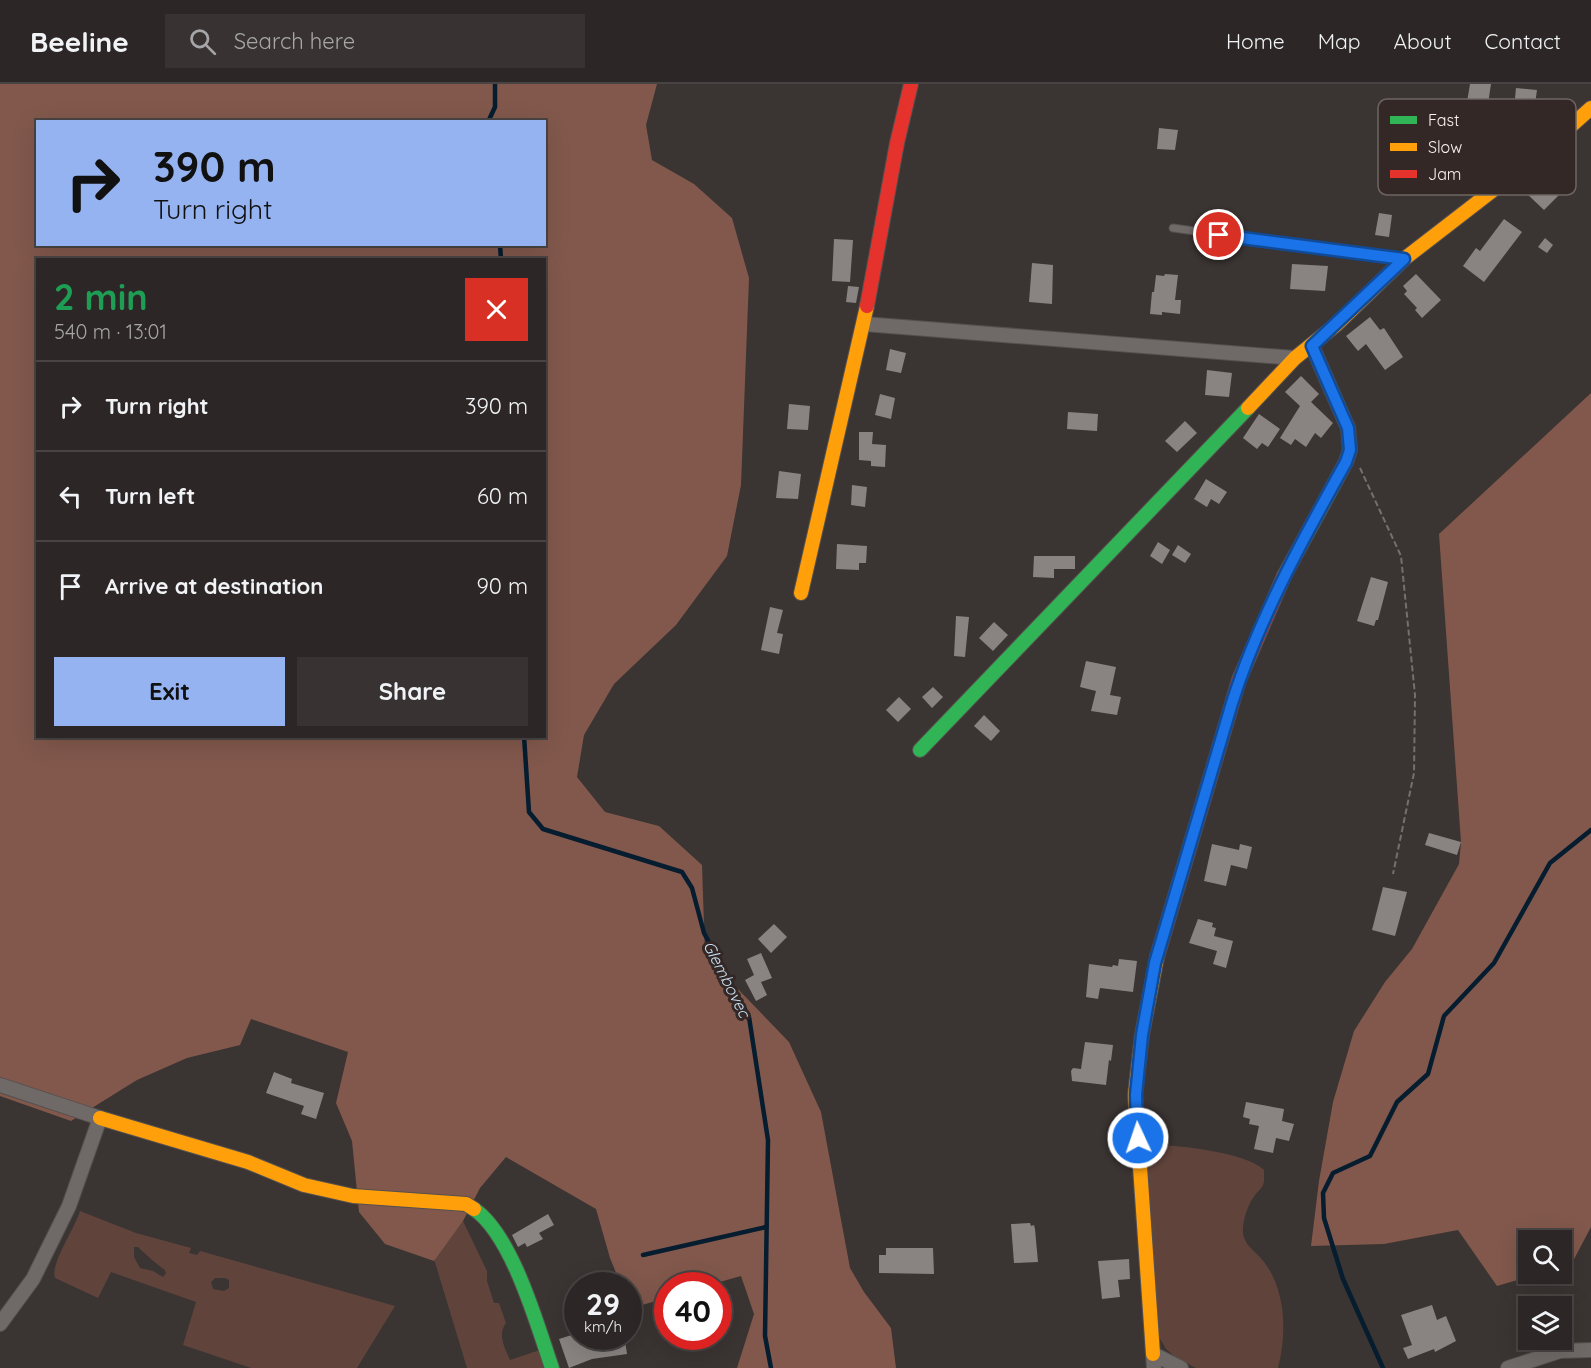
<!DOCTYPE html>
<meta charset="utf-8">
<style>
body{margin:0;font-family:Quicksand,sans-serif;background:#383332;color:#f1f3f6;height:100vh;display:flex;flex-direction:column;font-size:22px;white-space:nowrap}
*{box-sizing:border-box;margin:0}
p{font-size:20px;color:#a6a5a7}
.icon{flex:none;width:33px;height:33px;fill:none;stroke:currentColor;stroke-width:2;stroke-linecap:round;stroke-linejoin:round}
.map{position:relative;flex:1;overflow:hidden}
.details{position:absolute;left:36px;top:174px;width:510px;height:480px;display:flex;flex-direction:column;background:#2c2726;border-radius:0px;box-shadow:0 6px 24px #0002,0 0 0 2px #484443}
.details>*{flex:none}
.guide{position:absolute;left:36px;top:36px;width:510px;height:126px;border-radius:0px;box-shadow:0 6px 24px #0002,0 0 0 2px #484443;background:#95b2f1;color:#111;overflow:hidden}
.fabs{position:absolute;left:1518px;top:1146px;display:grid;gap:12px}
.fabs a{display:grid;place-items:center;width:54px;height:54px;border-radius:0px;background:#2c2726;box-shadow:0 6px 24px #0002,0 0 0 2px #484443;font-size:30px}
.speed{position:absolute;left:564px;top:1188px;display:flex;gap:12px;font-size:30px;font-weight:700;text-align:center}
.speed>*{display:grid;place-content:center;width:78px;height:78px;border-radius:50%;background:#2c2726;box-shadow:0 6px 24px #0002,0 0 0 2px #484443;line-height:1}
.speed small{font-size:15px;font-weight:400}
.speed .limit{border:9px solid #d22;background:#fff;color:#111}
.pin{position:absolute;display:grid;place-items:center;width:51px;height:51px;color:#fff;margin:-26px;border:3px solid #fff;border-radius:50%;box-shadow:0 2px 6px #0007}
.me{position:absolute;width:66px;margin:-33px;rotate:357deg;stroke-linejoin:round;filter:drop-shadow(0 0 4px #0008)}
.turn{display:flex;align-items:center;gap:21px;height:126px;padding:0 18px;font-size:27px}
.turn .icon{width:78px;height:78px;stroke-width:2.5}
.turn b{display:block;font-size:42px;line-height:51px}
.round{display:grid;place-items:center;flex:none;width:63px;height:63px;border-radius:0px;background:#383332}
.summary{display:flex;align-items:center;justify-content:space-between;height:102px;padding:0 18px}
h1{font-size:36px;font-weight:800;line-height:45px;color:#1e9e55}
.primary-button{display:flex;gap:12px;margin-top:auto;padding:12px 18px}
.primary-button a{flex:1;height:69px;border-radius:0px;background:#95b2f1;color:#111;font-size:24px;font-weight:800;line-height:69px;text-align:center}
.primary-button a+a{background:#383332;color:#f1f3f6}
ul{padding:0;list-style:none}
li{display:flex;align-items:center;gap:18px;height:90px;padding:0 18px;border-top:2px solid #484443}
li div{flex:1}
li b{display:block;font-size:22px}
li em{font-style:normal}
header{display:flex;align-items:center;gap:36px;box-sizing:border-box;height:84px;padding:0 30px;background:#2c2726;border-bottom:2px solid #484443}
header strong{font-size:28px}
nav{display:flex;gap:33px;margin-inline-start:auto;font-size:21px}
.search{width:420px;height:54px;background:#383332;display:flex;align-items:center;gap:15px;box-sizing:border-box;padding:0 21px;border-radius:0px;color:#a6a5a7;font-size:22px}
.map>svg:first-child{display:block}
</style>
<header>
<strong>Beeline</strong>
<div class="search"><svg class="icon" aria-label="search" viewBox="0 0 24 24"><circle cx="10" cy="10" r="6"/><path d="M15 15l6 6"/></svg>Search here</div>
<nav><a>Home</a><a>Map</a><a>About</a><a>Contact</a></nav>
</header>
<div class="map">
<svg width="1591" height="1284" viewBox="0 0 1591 1284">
<rect width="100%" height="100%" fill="#3a3432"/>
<g fill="#60443c" fill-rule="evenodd">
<path d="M1150 1060C1178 1062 1244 1067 1264 1086 1265 1106 1262 1101 1253 1114 1247 1123 1242 1139 1243 1149 1245 1163 1257 1168 1264 1178 1286 1206 1287 1250 1278 1284H1196L1177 1274 1166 1265 1156 1248 1144 1063Z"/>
<path d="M80 1127 136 1149 191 1164 189 1169 197 1171 200 1167 395 1222 357 1284H251L183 1261 196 1218 111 1188 98 1214 55 1194C50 1180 75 1144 80 1127ZM134 1163H138C142 1167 161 1184 164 1185L166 1189 163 1193 153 1187 140 1184 134 1173ZM215 1194H225L229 1196V1204L224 1207 213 1205 211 1198Z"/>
<path d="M463 1137 487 1187V1197L494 1219H499L506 1239C497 1251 505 1264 510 1276L540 1266 546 1284H467L434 1175Z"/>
</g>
<g fill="#82584c" fill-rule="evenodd">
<path d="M0 0H657L646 41 652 76 694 100 732 134 749 194 741 401 727 472 676 541 614 600 584 651 577 693 605 728 659 742 702 781 705 871 789 958 821 1028 850 1184 864 1208 891 1244 896 1284H737L754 1230 741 1192 709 1201 668 1202 667 1214 642 1221 629 1214 628 1202 621 1201 610 1174 596 1125 506 1073 480 1104 463 1137 434 1177 385 1160 359 1128 352 1057 336 1019 348 968 251 935 240 961 187 974 137 996 71 1037 0 1012ZM38 38H544V160H38ZM38 176H544V652H38Z"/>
<polygon points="1591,309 1591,1143 1572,1179 1562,1182 1562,1156 1528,1156 1528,1190 1538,1190 1497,1202 1458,1146 1384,1160 1311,1162 1319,1097 1333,1018 1354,947 1385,898 1412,865 1459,780 1461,758 1439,450"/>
</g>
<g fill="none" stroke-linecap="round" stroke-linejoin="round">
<g stroke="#051d2f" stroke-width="4.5">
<polyline points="488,38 495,23 495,0"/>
<polyline points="500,160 501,176"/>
<polyline points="524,652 529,728 543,745 682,788 692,804 704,849 749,933 768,1056 765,1252 771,1284"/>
<polyline points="643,1171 766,1143"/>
<polyline points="1383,1284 1343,1195 1324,1134 1323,1109 1333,1089 1370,1072 1397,1018 1428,990 1444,932 1494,879 1550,779 1591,746"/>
</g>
</g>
<g fill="#898482">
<polygon points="1470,0 1491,0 1488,20 1467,18"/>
<polygon points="1516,4 1537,6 1534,27 1514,25"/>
<polygon points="1159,44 1178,46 1175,66 1157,65"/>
<polygon points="1540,89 1561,109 1544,126 1523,106"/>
<polygon points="1379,129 1392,131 1389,153 1375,151"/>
<polygon points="1504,135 1522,148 1484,198 1463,182 1476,164 1480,167"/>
<polygon points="1545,154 1553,161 1547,169 1538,163"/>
<polygon points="834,155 853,156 850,198 832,197"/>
<polygon points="1032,179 1053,181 1052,220 1029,218"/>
<polygon points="1292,180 1328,182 1325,207 1290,205"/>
<polygon points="1165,190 1178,191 1175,216 1181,216 1180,230 1162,228 1162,231 1150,230 1152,208 1154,208 1156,191 1164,192"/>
<polygon points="1416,190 1441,216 1422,234 1415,226 1417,224 1404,210 1407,207 1403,202"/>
<polygon points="848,202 859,203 856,219 846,218"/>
<polygon points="1370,233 1380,246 1384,244 1403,273 1385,286 1366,260 1358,267 1346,252"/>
<polygon points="890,265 906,269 901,289 886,286"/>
<polygon points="1207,286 1232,289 1229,313 1205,311"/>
<polygon points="1301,292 1319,310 1311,318 1333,339 1321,354 1315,349 1306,363 1295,355 1291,361 1280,354 1300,322 1285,308"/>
<polygon points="880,310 895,314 891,335 875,331"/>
<polygon points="789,320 810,322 808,346 787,345"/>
<polygon points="1068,328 1098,330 1097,347 1067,345"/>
<polygon points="1259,330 1280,345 1268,363 1262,359 1257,365 1243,354"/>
<polygon points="1185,337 1197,349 1177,368 1165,357"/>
<polygon points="859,348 873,348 872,360 886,361 885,383 871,382 871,377 859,376"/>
<polygon points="779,387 801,390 798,415 776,414"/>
<polygon points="1206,395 1227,408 1219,420 1211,415 1207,423 1194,415"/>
<polygon points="852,401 867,403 865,423 851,421"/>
<polygon points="1158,458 1170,466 1162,480 1150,472"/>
<polygon points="837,460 867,462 866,479 859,479 859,486 836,485"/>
<polygon points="1178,461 1191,470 1185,479 1172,471"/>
<polygon points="1034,472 1075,472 1075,485 1054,485 1054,494 1033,493"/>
<polygon points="1371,493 1388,498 1378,536 1376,536 1374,542 1357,537"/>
<polygon points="770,523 783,526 777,549 783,550 779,570 761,566"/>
<polygon points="956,532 969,533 965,573 954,572"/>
<polygon points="994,538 1008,551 993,567 979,554"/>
<polygon points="1086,577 1116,583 1110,611 1121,613 1117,631 1091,627 1096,607 1080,603"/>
<polygon points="933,603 943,613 932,624 922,613"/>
<polygon points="899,613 911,625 898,638 886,626"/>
<polygon points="984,631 1000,647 991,657 974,642"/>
<polygon points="1429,749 1461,758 1457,771 1425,761"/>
<polygon points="1212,760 1239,766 1240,760 1252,763 1247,785 1231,781 1226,802 1204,797"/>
<polygon points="1383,803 1407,808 1395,852 1372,846"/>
<polygon points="1198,835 1213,839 1212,843 1216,844 1214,852 1233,857 1226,884 1213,880 1217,867 1189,859"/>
<polygon points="774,840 787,853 771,869 758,855"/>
<polygon points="761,869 772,894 761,898 767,911 756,917 745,896 754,891 747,875"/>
<polygon points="1119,875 1137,877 1133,908 1100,904 1098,915 1086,913 1089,880 1112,883 1113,881 1118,882"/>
<polygon points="1085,958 1113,961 1111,977 1109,976 1106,1001 1072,997 1071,987 1073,984 1081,985"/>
<polygon points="274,988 292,995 291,999 324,1009 316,1035 301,1030 304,1022 266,1009"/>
<polygon points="1246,1018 1284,1025 1282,1037 1294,1040 1289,1057 1276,1054 1273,1069 1254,1065 1259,1042 1249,1040 1250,1035 1243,1033"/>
<polygon points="548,1130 554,1141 539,1149 543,1155 527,1163 525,1159 518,1163 512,1151"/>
<polygon points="1030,1139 1031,1142 1034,1141 1035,1145 1038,1178 1014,1179 1011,1140"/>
<polygon points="886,1164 933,1164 934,1190 879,1189 879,1171 886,1171"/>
<polygon points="1129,1175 1130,1195 1118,1196 1120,1213 1102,1215 1098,1177"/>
<polygon points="1432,1221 1437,1236 1446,1232 1456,1257 1435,1268 1434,1265 1408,1275 1403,1264 1412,1261 1401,1231"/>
<polygon points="578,1249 578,1252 592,1252 595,1259 625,1256 627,1270 592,1275 569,1284 559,1255"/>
</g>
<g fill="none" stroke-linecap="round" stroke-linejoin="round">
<g stroke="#55504e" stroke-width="9">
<polyline id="lane" points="1173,144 1400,175"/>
</g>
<g stroke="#55504e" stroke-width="16">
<g id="street">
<polyline points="864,240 1295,274"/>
<polyline points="0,1001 100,1034 69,1122 33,1195 0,1240"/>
<polyline points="1154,1284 1153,1270 1181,1284"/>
<polyline points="1508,1284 1560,1267 1591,1266"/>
</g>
</g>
<g stroke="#55504e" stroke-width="16">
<g id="fast">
<polyline points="1284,492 1346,378 1350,366 1348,344 1312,262"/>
<polyline points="920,666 1248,324"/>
<path d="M474 1125C512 1151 537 1240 552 1284"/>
</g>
</g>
<g stroke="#55504e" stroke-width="16">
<g id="slow">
<polyline points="1248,324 1295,274 1337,240 1404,175 1536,73 1591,24"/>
<polyline points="801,509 867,222"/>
<polyline points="100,1034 248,1078 304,1101 353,1112 466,1120 474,1125"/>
<polyline points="1153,1270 1135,1011 1142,951 1157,873"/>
</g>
</g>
<g stroke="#55504e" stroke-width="16">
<g id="jam">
<polyline points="867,222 897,59 911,0"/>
<polyline points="1157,873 1239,596 1284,492"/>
</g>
</g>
<polyline stroke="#74706e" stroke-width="2" stroke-dasharray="6 3" stroke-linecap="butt" points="1360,384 1401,472 1415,611 1414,689 1393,790"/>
<use href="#lane" stroke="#6f6a68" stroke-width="7"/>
<use href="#street" stroke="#6f6a68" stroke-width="14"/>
<use href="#fast" stroke="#30b455" stroke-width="14"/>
<use href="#slow" stroke="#ff9f0a" stroke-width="14"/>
<use href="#jam" stroke="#e5322d" stroke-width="14"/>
</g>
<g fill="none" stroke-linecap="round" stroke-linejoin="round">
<g stroke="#114b97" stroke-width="15">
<path id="route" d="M1138 1054 1136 1011 1142 951 1155 879 1232 619C1259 534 1303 455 1346 378L1350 366 1348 344 1312 262 1404 175 1219 151"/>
</g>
<use href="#route" stroke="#1a73e8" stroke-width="10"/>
</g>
<g text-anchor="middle" stroke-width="6" stroke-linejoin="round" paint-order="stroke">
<g font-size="16" font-style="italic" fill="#c8e0f5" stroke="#332825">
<text transform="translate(727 895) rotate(63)" y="6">Glembovec</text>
</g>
</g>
<rect x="1378" y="15" width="198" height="96" rx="9" fill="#332825" stroke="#6e6562" stroke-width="1.5"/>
<rect x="1390" y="32" width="27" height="8" fill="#30b455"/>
<rect x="1390" y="59" width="27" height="8" fill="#ff9f0a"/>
<rect x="1390" y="86" width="27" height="8" fill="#e5322d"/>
<g font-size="16" fill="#f9f2f0">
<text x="1428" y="42">Fast</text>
<text x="1428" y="69">Slow</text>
<text x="1428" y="96">Jam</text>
</g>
</svg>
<div class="fabs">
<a><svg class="icon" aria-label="search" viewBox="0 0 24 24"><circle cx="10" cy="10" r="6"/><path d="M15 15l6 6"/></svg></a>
<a><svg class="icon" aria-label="layers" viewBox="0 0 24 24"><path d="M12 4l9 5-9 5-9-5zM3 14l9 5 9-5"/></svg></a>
</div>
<div class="speed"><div>29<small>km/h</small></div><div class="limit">40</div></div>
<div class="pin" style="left:1219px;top:151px;background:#d93025"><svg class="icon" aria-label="arrive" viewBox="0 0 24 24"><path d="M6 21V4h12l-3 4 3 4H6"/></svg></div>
<svg class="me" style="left:1138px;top:1054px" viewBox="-20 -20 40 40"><circle r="17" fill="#1a73e8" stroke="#fff" stroke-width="3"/><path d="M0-11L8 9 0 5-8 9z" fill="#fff"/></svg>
<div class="guide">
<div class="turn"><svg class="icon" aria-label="right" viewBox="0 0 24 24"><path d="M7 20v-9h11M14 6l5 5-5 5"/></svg><div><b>390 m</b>Turn right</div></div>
</div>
<section class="details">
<div class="summary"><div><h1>2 min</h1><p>540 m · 13:01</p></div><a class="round" style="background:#d93025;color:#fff"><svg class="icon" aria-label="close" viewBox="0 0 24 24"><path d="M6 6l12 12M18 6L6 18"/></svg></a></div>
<ul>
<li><svg class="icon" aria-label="right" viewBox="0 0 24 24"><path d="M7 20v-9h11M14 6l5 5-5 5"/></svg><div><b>Turn right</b></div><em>390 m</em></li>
<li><svg class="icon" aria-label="left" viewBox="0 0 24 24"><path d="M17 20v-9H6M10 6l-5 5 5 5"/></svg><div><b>Turn left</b></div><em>60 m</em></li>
<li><svg class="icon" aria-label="arrive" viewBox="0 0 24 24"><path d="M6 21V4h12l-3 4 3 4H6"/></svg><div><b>Arrive at destination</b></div><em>90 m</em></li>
</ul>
<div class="primary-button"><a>Exit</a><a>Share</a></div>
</section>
</div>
